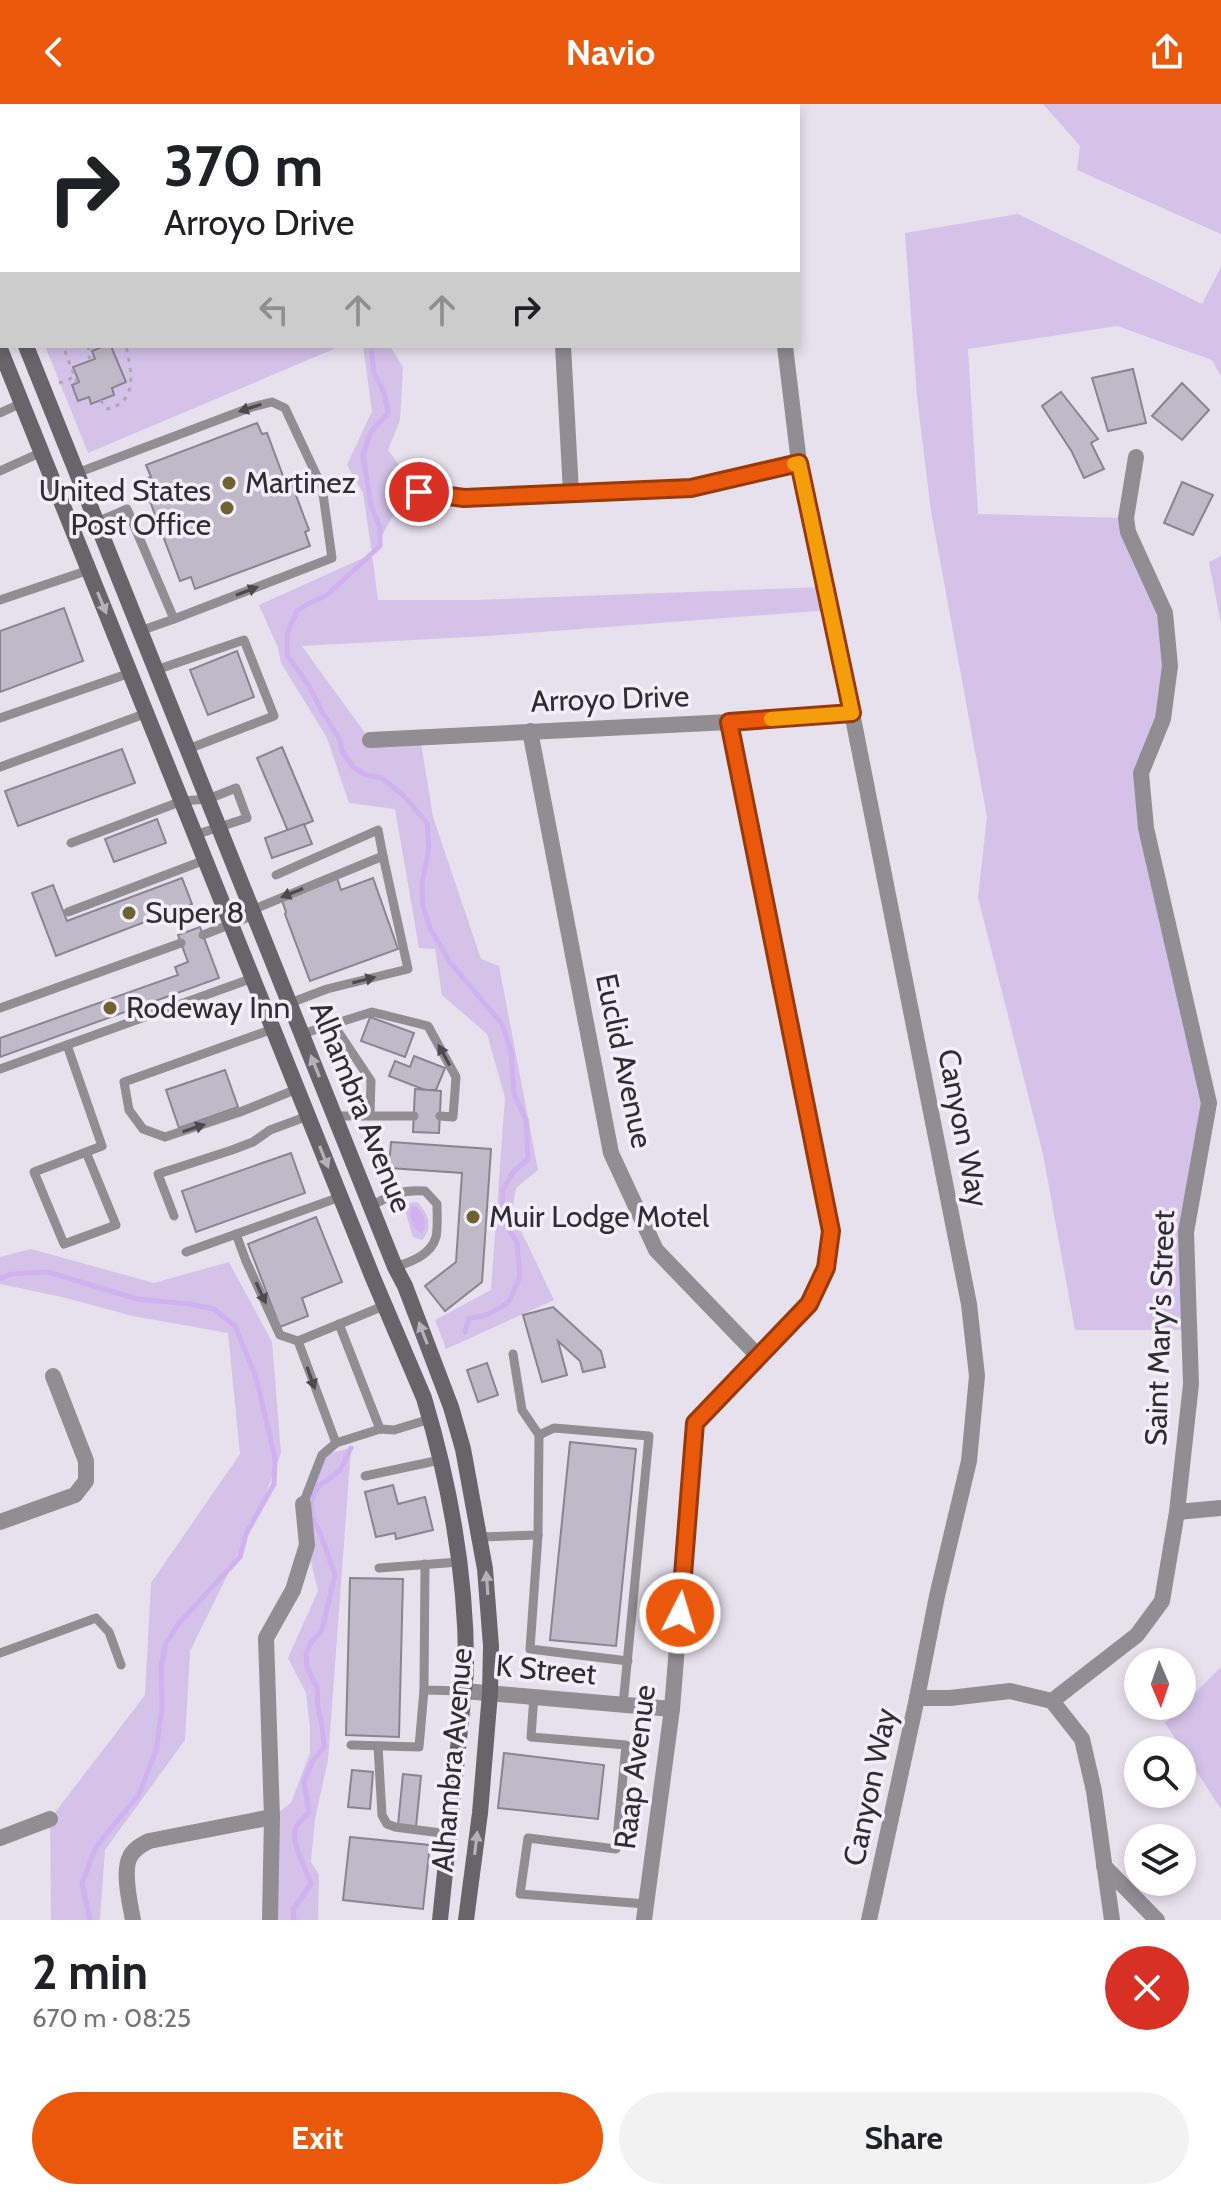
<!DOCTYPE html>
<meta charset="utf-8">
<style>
body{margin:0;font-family:Cabin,sans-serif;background:#f2f2f2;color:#202124;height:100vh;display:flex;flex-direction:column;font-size:30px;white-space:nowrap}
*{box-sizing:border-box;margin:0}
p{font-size:26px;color:#757577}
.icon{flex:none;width:44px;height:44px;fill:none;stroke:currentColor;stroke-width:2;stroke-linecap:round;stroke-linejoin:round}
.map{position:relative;height:1816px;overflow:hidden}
.drawer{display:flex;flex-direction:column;background:#fff;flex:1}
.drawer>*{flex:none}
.guide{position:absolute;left:0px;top:0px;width:800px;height:244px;box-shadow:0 4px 12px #0003;background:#fff;color:#202124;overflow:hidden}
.needle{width:52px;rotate:178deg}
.tools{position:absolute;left:1124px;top:1544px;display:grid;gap:16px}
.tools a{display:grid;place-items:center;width:72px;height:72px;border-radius:50%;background:#fff;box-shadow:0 4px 12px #0003;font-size:40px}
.pin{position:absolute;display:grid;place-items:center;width:68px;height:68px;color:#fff;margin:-34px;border:4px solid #fff;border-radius:50%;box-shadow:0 2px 8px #0007}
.me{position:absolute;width:88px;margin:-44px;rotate:5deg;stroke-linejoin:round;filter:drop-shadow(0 0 6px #0008)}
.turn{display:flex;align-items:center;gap:28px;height:168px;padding:0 32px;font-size:36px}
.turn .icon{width:104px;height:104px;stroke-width:2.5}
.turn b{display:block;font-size:56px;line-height:68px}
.lanes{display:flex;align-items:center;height:76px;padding:0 32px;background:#0003;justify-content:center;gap:40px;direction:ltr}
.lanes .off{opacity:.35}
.round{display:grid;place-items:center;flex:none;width:84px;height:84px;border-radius:42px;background:#f2f2f2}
.head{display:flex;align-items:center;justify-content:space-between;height:136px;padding:0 32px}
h1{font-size:48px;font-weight:700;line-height:60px}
.primary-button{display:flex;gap:16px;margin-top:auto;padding:16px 32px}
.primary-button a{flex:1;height:92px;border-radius:48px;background:#ea580c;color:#fff;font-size:32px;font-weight:700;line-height:92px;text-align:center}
.primary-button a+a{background:#f2f2f2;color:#202124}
header{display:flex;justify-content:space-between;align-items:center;height:104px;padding:0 32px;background:#ea580c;color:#fff;font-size:36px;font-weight:700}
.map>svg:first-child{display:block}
</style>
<header><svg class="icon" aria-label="back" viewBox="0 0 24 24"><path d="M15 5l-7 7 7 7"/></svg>Navio<svg class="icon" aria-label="share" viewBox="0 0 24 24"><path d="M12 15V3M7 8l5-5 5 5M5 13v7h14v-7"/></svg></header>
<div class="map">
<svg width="1221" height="1816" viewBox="0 0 1221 1816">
<rect width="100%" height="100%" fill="#e7e1ee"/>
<g fill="#d4c2e9">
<polygon points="0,0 778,0 778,2 2,2 2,138 0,134"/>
<polygon points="1043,0 1221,0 1221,130 1077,66 1080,42"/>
<polygon points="1018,110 1202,200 1221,163 1221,273 1212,256 1117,222 968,245 978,410 1126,414 1165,509 1170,562 1141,669 1209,999 1186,1128 1189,1226 1075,1226 1043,1050 978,793 987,713 931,407 917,293 905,129"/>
<polygon points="45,242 341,242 88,349"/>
<polygon points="363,242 390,242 403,263 400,316 388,346 419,388 392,413 372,450 378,496 475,496 826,483 830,506 487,532 302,542 370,636 420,633 433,713 481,855 499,862 538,1066 516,1084 512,1108 554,1196 446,1245 435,1216 491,1186 505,994 487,930 442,891 435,845 419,844 395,705 349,699 327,634 281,559 278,544 259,501 372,450 363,389 347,361 372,307"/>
<polygon points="1221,452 1221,520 1209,458"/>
<path d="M417 1098C428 1109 434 1123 422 1136L413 1133 404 1103 408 1099Z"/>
<polygon points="31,1145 154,1179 229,1158 272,1238 281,1349 260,1405 190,1547 185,1636 105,1746 100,1816 51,1816 50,1715 145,1591 151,1479 240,1350 228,1229 133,1212 62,1193 0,1180 0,1153"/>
<polygon points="351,1344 328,1656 315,1715 311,1758 319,1771 318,1816 270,1816 272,1713 291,1699 310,1649 310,1624 306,1589 288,1554 318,1487 307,1441 303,1400 322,1351"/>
<polygon points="1221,1563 1221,1705 1165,1619"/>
</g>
<path fill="#d0b2f1" d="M415 1102C424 1107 428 1121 422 1130 412 1125 409 1113 411 1103Z"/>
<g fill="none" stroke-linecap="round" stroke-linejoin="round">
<g stroke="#d0b2f1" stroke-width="5">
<polyline points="434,2 435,0"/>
<polyline points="371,242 374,269 384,288 388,309 371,328 363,351 371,402 380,423 380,442 327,491 306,501 297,507 287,530 287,551 308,580 324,611 339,634 342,647 353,663 366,671 382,674 404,692 427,719 429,743 422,780 423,802 430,824 449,857 502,920 511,947 514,990 526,1016 528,1055 513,1068 503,1086 502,1114 517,1138 520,1173 509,1197 500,1204 484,1212 469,1214 465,1228"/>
<polyline points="0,1175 10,1170 48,1168 137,1195 190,1200 214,1205 235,1222 256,1273 275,1354 274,1380 246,1430 240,1453 178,1520 166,1539 161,1562 162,1604 156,1647 139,1690 96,1743 82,1779 90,1816"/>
<path d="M294 1816 293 1806 311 1780C306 1764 290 1739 296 1723 299 1718 305 1713 309 1708L304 1678 312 1658 324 1643 322 1622 318 1604 317 1583 307 1564 306 1550 310 1540 322 1526 335 1471 321 1431 312 1414 311 1397 319 1381 328 1376 340 1366 351 1344"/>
</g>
</g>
<g fill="#c0bac8" stroke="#8a8491" stroke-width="2">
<polygon points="146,0 178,0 178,2 147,2"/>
<polygon points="104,242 111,242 126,278 112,284 114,291 91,300 89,293 78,297 72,281 79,278 73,263 95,255 92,247"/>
<polygon points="1133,265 1146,319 1108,327 1092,274"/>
<polygon points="1182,279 1209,306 1182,336 1152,312"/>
<polygon points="1061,288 1098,335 1091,339 1104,365 1084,374 1072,348 1042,302"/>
<polygon points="257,319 262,330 267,329 286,380 291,378 309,426 305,428 310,442 195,485 191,473 180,477 142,376 151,373 146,361"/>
<polygon points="1182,378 1213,391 1193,431 1164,419"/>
<polygon points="64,504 83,557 0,588 0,527"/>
<polygon points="237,547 254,593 208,611 190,566"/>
<polygon points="282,643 313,717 288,727 257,654"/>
<polygon points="122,645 135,679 18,722 5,687"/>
<polygon points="157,715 166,739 114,758 105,735"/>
<polygon points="304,720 312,740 272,754 265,734"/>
<polygon points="182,774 192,800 56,852 32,789 53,781 67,817"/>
<polygon points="337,774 341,786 373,774 398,845 310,877 285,810 286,808 281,794"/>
<polygon points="200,823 219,874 0,953 0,934 178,871 175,863 188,858 178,831"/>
<polygon points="370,913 414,929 405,953 361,937"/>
<polygon points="414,952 445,964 436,986 425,986 389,972 395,957 410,963"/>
<polygon points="225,966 238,1003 179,1024 166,986"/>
<polygon points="415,985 441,987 439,1029 413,1028"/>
<polygon points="391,1038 491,1045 482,1178 445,1207 425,1182 456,1158 462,1069 389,1064"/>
<polygon points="291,1049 305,1089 196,1128 182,1087"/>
<polygon points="316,1113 342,1178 302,1194 308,1212 280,1223 248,1140"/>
<polygon points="553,1203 601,1247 605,1263 583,1268 580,1257 558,1237 567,1271 542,1278 523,1211"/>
<polygon points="487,1259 498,1291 478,1298 467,1266"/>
<polygon points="570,1338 636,1345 616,1542 550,1536"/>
<polygon points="393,1381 398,1400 425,1393 433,1426 396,1435 395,1429 376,1433 365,1388"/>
<polygon points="350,1474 403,1475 399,1633 346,1631"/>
<polygon points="504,1649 604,1661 598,1715 498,1704"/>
<polygon points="352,1666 373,1668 370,1705 348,1703"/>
<polygon points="403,1670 421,1672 416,1723 398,1721"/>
<polygon points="350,1733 430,1741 423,1805 343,1796"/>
</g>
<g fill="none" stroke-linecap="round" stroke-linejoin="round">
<g stroke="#ada8b3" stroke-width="3" stroke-dasharray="4 6" stroke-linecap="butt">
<polyline points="137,0 138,2"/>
<polyline points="189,0 190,2"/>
<polyline points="290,0 292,2"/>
<polyline points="482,0 482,2"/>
<polyline points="80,2 80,0"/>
<polyline points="676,2 676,0"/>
<polyline points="89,242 88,250 90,255"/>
<polyline points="65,247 77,279"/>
<polyline points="59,279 75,273"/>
<path d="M101 296 103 301 108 305C139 297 131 266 126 242"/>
</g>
<g stroke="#908d93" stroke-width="9">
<polyline points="0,309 22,299"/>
<polyline points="0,367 42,348"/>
<polyline points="77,369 252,303 272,298 285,304 322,383 332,454 174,515"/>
<polyline points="97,418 127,405 174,515 140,527"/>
<polyline points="0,496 89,466"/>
<polyline points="156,566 244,536 274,612 188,645"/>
<polyline points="0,614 130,569"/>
<polyline points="0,663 147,609"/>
<polyline points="71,739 182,697 208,695 236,684 247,714 195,731"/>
<polyline points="276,771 378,726 383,752"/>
<polyline points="252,806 383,752 408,865 327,885 290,899"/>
<polyline points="68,808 205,756"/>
<polyline points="203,831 254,811"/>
<polyline points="0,904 181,839"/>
<polyline points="333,920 371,977 370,1011"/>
<polyline points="273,925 124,978 129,1006 143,1025 165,1033 240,1008 297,985"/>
<polyline points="302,930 372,908 428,922 456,973 453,1013 440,1012"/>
<polyline points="67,941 102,1042 34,1068 64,1140 116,1121 86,1048"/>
<polyline points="0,965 253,874"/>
<polyline points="335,1012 414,1012"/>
<path d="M371 1102C391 1091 402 1085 425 1087L437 1100C437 1111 438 1124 436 1133 431 1151 411 1158 395 1163"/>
<polyline points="174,1112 158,1070 232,1046 253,1038 270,1026 308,1012"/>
<polyline points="236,1130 246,1157 280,1231 298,1237"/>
<polyline points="186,1148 340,1093"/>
<polyline points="386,1201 298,1237 336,1339 380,1325 394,1326 430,1315"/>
<polyline points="339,1220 380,1325"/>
<polyline points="539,1331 554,1324 649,1332 623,1601"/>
<polyline points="365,1372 440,1356"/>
<polyline points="303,1400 322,1351 336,1339"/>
<polyline points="538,1431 530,1545 628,1557"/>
<polyline points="480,1433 538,1431 539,1331 522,1306 513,1250"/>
<polyline points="425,1460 424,1586 464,1587"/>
<polyline points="379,1464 459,1458"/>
<polyline points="0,1549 96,1514 109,1528 121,1561"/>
<polyline points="534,1592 531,1633 626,1641 616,1745 528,1734 520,1790 646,1800"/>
<polyline points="351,1641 419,1643 424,1586"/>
<polyline points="378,1642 382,1711 387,1720 395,1723 449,1730"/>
</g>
<g stroke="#908d93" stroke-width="16">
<polyline points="778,0 778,2"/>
<polyline points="563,242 571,388"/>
<polyline points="785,242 799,359 852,609 969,1200 977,1272 969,1357 937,1492 917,1594 869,1816"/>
<polyline points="419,388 464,394 691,384 799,359"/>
<polyline points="530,627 611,1049 656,1146 759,1253"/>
<polyline points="370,636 729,618 852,609"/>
<polyline points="1177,1408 1221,1404"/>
<polyline points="0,1418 75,1391 86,1377 86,1357 53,1272"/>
<polyline points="464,1587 672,1605"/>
<polyline points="917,1594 950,1594 1010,1587 1052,1597 1137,1531 1162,1497 1177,1408 1191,1280 1186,1128 1209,999 1146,724 1141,669 1163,615 1170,562 1165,509 1128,428 1126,414 1136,353"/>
<polyline points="1052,1597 1082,1635 1094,1687 1112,1816"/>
<polyline points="0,1734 50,1715"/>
<polyline points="1104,1762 1157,1816"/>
<path d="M133 1816C130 1800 123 1770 129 1755 132 1746 141 1741 149 1737L272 1713"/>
<polyline points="270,1816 272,1713 266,1534 293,1486 307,1441 303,1400"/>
<polyline points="644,1816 672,1605 695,1319 809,1200 826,1164 831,1127 729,618"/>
</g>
<g stroke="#68646c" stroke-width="16">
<polyline points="0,175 2,181"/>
<polyline points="26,242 395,1163 405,1182 451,1303 463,1345 485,1465 491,1542 490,1589 480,1709 466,1816"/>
<path d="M0 245 373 1174 424 1294C450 1381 467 1477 466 1568L440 1816"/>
</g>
</g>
<defs><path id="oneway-solid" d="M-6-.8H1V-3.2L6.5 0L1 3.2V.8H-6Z" transform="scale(2)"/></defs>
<g fill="#4c4a4f">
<use href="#oneway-solid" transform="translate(250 304) rotate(162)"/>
<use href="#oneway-solid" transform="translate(247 487) rotate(-21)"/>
<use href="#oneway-solid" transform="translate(292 789) rotate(158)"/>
<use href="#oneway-solid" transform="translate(364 876) rotate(-14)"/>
<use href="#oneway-solid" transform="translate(444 951) rotate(-119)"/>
<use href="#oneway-solid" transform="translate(194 1024) rotate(-18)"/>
<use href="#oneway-solid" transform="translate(261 1189) rotate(65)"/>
<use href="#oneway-solid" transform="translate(311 1274) rotate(70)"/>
</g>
<g fill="#b5b0bb">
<use href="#oneway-solid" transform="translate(102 499) rotate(68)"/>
<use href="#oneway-solid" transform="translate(315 962) rotate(-112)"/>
<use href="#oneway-solid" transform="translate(324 1053) rotate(68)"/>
<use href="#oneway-solid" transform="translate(423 1229) rotate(-111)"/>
<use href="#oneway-solid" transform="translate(487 1479) rotate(-94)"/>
<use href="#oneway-solid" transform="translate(476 1739) rotate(-83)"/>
</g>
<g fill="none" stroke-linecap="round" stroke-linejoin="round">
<g stroke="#983908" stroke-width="20">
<polyline id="route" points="419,388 464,394 691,384 799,359 852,609 729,618 831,1127 826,1164 809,1200 695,1319 680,1509"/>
</g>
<use href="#route" stroke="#ea580c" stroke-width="14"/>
<polyline stroke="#f59e0b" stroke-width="14" points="771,615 852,609 799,359 794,360"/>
</g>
<g fill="#6e622f" stroke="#f4eefc" stroke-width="3">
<circle cx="229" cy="379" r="8"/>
<circle cx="227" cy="404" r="8"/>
<circle cx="129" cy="809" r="8"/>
<circle cx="110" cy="904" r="8"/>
<circle cx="473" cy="1113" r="8"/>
</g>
<g text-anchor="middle" stroke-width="7" stroke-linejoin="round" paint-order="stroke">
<g font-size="30" fill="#2f2d32" stroke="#f4eefc" text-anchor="start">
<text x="245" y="389">Martinez</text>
<text x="211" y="397" text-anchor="end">United States<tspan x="211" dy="34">Post Office</tspan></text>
<text x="145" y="819">Super 8</text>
<text x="126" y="914">Rodeway Inn</text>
<text x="489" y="1123">Muir Lodge Motel</text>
</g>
<g font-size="30" fill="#2f2d32" stroke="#f4eefc">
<text transform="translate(610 595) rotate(-2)" y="10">Arroyo Drive</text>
<text transform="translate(624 957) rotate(78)" y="10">Euclid Avenue</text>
<text transform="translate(361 1003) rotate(68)" y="10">Alhambra Avenue</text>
<text transform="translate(963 1024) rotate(79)" y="10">Canyon Way</text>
<text transform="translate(1160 1224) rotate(-88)" y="10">Saint Mary's Street</text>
<text transform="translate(546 1566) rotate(5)" y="10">K Street</text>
<text transform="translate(452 1656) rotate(-85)" y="10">Alhambra Avenue</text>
<text transform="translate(635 1663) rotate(-83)" y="10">Raap Avenue</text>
<text transform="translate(870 1683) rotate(-78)" y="10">Canyon Way</text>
</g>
</g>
</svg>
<div class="tools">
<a><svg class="needle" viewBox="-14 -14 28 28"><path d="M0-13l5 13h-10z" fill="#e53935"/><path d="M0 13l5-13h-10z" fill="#757577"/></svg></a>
<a><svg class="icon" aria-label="search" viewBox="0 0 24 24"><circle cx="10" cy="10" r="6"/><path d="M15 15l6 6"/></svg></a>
<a><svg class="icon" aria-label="layers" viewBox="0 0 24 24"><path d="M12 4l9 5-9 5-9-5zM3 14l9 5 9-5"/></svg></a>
</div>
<div class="pin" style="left:419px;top:388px;background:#d93025"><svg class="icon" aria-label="arrive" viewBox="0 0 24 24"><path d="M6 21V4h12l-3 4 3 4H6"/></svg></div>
<svg class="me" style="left:680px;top:1509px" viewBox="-20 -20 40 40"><circle r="17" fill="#ea580c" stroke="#fff" stroke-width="3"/><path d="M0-11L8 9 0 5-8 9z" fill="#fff"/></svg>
<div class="guide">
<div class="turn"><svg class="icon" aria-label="right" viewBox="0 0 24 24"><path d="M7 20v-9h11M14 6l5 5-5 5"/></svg><div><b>370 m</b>Arroyo Drive</div></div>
<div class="lanes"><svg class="icon off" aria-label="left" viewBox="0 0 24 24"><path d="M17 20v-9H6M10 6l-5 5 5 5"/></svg><svg class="icon off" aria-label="ahead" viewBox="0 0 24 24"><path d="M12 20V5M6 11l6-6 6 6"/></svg><svg class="icon off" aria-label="ahead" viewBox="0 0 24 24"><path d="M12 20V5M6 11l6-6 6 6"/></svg><svg class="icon" aria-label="right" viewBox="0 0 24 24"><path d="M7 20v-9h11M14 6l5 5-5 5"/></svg></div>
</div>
</div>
<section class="drawer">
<div class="head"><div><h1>2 min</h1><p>670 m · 08:25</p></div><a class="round" style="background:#d93025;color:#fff"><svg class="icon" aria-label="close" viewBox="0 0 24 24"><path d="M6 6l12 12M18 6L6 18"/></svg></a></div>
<div class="primary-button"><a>Exit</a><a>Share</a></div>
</section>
